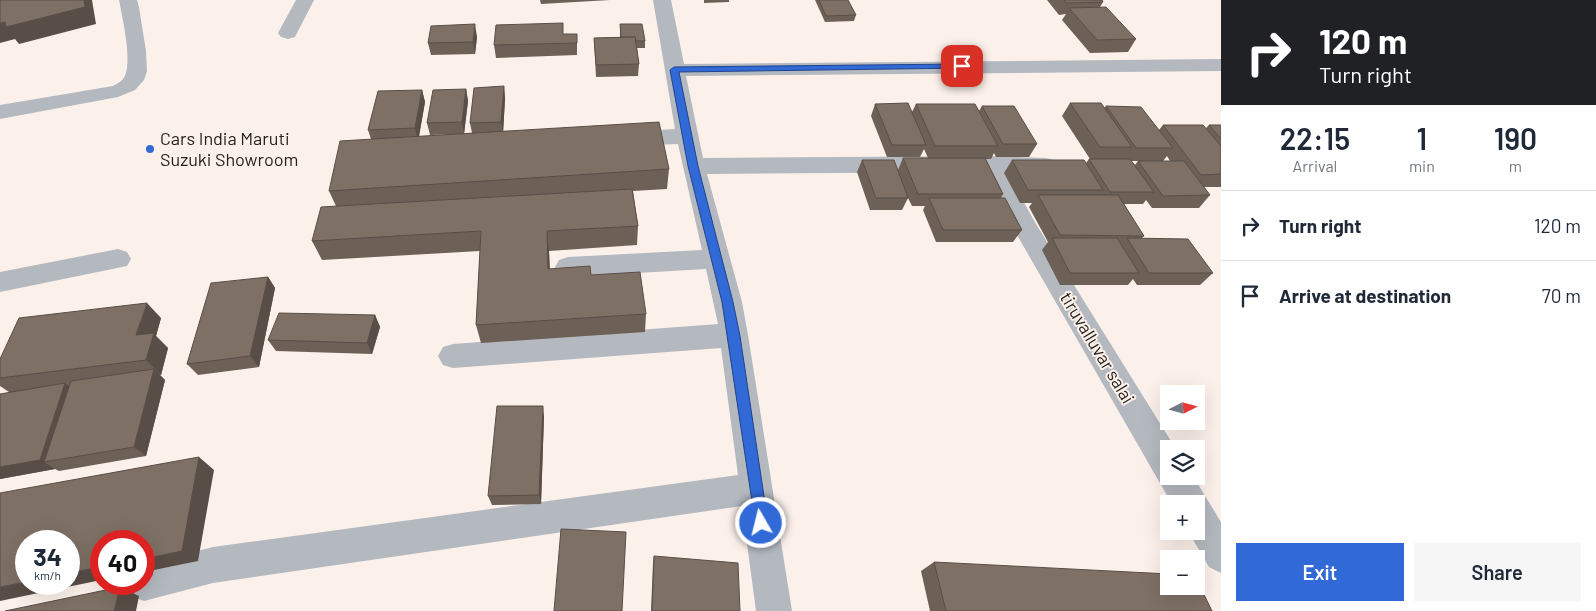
<!DOCTYPE html>
<meta charset="utf-8">
<style>
body{margin:0;font-family:Barlow,sans-serif;background:#f6f6f7;color:#1f2937;height:100vh;display:flex;flex-direction:column;font-size:19px;white-space:nowrap}
*{box-sizing:border-box;margin:0}
p{font-size:16px;color:#747a83}
.icon{flex:none;width:28px;height:28px;fill:none;stroke:currentColor;stroke-width:2;stroke-linecap:round;stroke-linejoin:round}
.map{position:relative;flex:1;overflow:hidden}
.sheet{display:flex;flex-direction:column;background:#fff;width:375px}
.sheet>*{flex:none}
.guide{background:#202124;color:#fff;overflow:hidden}
.needle{width:32px;rotate:84deg}
.fabs{position:absolute;left:1160px;top:385px;display:grid;gap:10px}
.fabs a{display:grid;place-items:center;width:45px;height:45px;border-radius:0px;background:#fff;box-shadow:0 5px 20px #0002;font-size:25px}
.speed{position:absolute;left:15px;top:530px;display:flex;gap:10px;font-size:25px;font-weight:700;text-align:center}
.speed>*{display:grid;place-content:center;width:65px;height:65px;border-radius:50%;background:#fff;box-shadow:0 5px 20px #0002;line-height:1}
.speed small{font-size:12px;font-weight:400}
.speed .limit{border:8px solid #d22;background:#fff;color:#111}
.pin{position:absolute;display:grid;place-items:center;width:42px;height:42px;color:#fff;margin:-21px;border-radius:10px;box-shadow:0 2px 8px #0006}
.me{position:absolute;width:55px;margin:-28px;rotate:352deg;stroke-linejoin:round;filter:drop-shadow(0 0 4px #0008)}
.turn{display:flex;align-items:center;gap:18px;height:105px;padding:0 15px;font-size:22px}
.turn .icon{width:65px;height:65px;stroke-width:2.5}
.turn b{display:block;font-size:35px;line-height:42px}
.eta{display:flex;justify-content:space-evenly;align-items:center;height:85px;text-align:center}
.eta b{font-size:30px;font-weight:600;line-height:35px}
.button{display:flex;gap:10px;margin-top:auto;padding:10px 15px}
.button a{flex:1;height:58px;border-radius:0px;background:#3169d7;color:#fff;font-size:20px;font-weight:600;line-height:58px;text-align:center}
.button a+a{background:#f6f6f7;color:#1f2937}
ul{padding:0;list-style:none}
li{display:flex;align-items:center;gap:15px;height:70px;padding:0 15px;border-top:1px solid #e0e1e3}
li div{flex:1}
li b{display:block;font-size:19px}
li em{font-style:normal}
main{display:flex;flex:1;min-height:0}
.map>svg:first-child{display:block}
</style>
<main>
<div class="map">
<svg width="1221" height="611" viewBox="0 0 1221 611">
<rect width="100%" height="100%" fill="#fcf1ea"/>
<g fill="none" stroke-linecap="round" stroke-linejoin="round">
<g fill="#b4b8bf" fill-rule="evenodd">
<path d="M119 0H137L139 7 146 51 147 71 144 80 135 90 118 97 0 119V105L113 86C116 84 121 82 123 79 134 67 122 16 119 0Z"/>
<polygon points="296,0 314,0 295,37 288,39 281,37 278,33"/>
<polygon points="653,0 671,0 684,64 1221,59 1221,71 686,76 703,158 991,156 1046,158 1054,160 1058,166 1054,172 1046,174 1007,172 1036,224 1176,449 1169,449 1169,476 1193,476 1221,522 1221,573 1209,567 1188,531 1196,531 1196,504 1172,504 1017,235 984,172 707,174 742,302 748,335 792,611 756,611 742,506 213,583 144,601 131,596 126,584 144,584 144,565 213,547 738,475 721,348 453,368 443,365 438,356 443,347 453,344 718,324 706,269 568,277 559,274 555,267 559,260 568,257 702,250 678,144 624,146 616,144 613,139 616,134 624,132 675,129"/>
<polygon points="118,249 127,252 131,259 127,266 0,292 0,272"/>
</g>
</g>
<g fill="#6d6057" fill-rule="evenodd">
<polygon points="540,0 610,0 541,4"/>
<polygon points="704,0 729,0 729,2 704,3"/>
<polygon points="815,0 848,0 856,15 854,21 825,22"/>
<polygon points="1047,0 1102,0 1103,2 1100,7 1136,39 1128,52 1090,53 1062,20 1066,14 1059,15"/>
<polygon points="620,24 645,41 645,48 637,48 639,64 638,76 596,77 594,38 620,37"/>
<polygon points="577,34 577,55 496,58 494,45"/>
<polygon points="477,37 475,54 431,55 428,43"/>
<polygon points="504,86 505,99 503,132 669,169 667,189 633,191 638,226 637,245 549,251 550,269 591,275 646,314 645,332 481,343 476,325 480,251 322,260 312,241 336,206 329,191 371,139 368,130 422,90 425,102 419,137 460,134 430,135 427,123 466,89 468,101 464,134 472,133 470,123"/>
<path d="M1070 103 1104 108 1106 106 1159 130 1163 125 1206 128 1209 125H1221V187H1204L1210 195 1199 208H1152L1146 200 1143 204H1124L1144 236 1142 238 1213 273 1200 285H1137L1133 279 1128 285H1060L1042 250 1048 242 1029 207 1032 203H1020L1004 173 1012 160 1086 163 1089 159H1090L1062 116ZM1167 156 1170 161H1138L1135 165 1131 161H1163Z"/>
<polygon points="875,104 912,112 916,104 979,111 982,106 1037,144 1029,157 996,157 994,153 991,159 985,159 1003,194 1001,198 1022,230 1013,242 936,242 923,210 925,206 912,206 908,198 902,210 870,210 857,172 862,160 898,170 903,158 928,158 924,149 920,157 887,157 871,116"/>
<polygon points="268,277 275,288 259,367 198,375 187,364"/>
<polygon points="375,315 380,327 372,354 276,351 268,340"/>
<polygon points="161,318 156,336 168,348 161,375 160,375 165,380 146,456 59,471 55,469 0,479 9,392 0,386 0,359"/>
<polygon points="544,416 541,504 492,505 488,496"/>
<polygon points="654,556 740,611 651,611 653,563"/>
<polygon points="934,562 1212,611 930,611 921,571"/>
</g>
<g fill="#594e47">
<polygon points="84,0 92,0 96,24 19,44 15,39 0,43 0,23"/>
<polygon points="475,24 477,37 475,54 473,42"/>
<polygon points="504,86 505,99 503,134 501,122"/>
<polygon points="466,89 468,101 464,134 462,122"/>
<polygon points="422,90 425,102 418,141 415,128"/>
<polygon points="547,231 549,251 550,288 548,269"/>
<polygon points="268,277 275,288 259,367 250,356"/>
<polygon points="147,303 161,318 156,336 168,348 161,375 146,360 136,335"/>
<polygon points="375,315 380,327 372,354 367,343"/>
<polygon points="154,369 165,380 146,456 134,447"/>
<polygon points="65,383 78,394 44,462 55,469 0,479 0,467"/>
<polygon points="543,406 544,416 541,504 539,495"/>
<polygon points="199,457 214,470 198,561 144,572 144,559"/>
<polygon points="101,567 101,580 0,601 0,587 26,582 26,584 69,584 69,573"/>
<polygon points="120,587 139,596 136,611 114,611"/>
</g>
<g fill="#7f7065" stroke="#594e47">
<polygon points="0,0 84,0 85,7 6,27 5,22 0,23"/>
<polygon points="819,0 848,0 856,15 826,16"/>
<polygon points="1064,0 1102,0 1103,2 1066,3"/>
<polygon points="1106,7 1136,39 1097,40 1069,8"/>
<polygon points="563,23 563,34 577,34 577,43 494,45 496,25"/>
<polygon points="475,24 473,42 428,43 431,26"/>
<polygon points="620,24 642,24 645,41 636,41 635,37 621,37"/>
<polygon points="635,37 639,64 596,65 594,38"/>
<polygon points="504,86 501,122 470,123 474,88"/>
<polygon points="466,89 462,122 427,123 433,90"/>
<polygon points="422,90 415,128 368,130 378,91"/>
<polygon points="908,103 926,145 892,145 875,104"/>
<polygon points="1070,103 1101,103 1132,147 1100,147"/>
<polygon points="916,104 975,104 998,146 935,146"/>
<polygon points="982,106 1014,106 1037,144 1003,144"/>
<polygon points="1106,106 1141,107 1173,148 1136,148"/>
<polygon points="659,122 669,169 329,191 340,141"/>
<polygon points="1163,125 1203,125 1221,146 1221,174 1201,175"/>
<polygon points="1209,125 1221,125 1221,139"/>
<polygon points="903,158 985,158 1003,194 918,194"/>
<polygon points="1089,159 1130,159 1154,192 1110,192"/>
<polygon points="862,160 894,160 908,198 876,198"/>
<polygon points="1012,160 1084,160 1103,190 1028,190"/>
<polygon points="1138,161 1184,161 1210,195 1163,196"/>
<polygon points="632,189 638,226 547,231 548,269 590,266 591,275 640,272 646,314 476,325 481,231 312,241 321,207"/>
<polygon points="1038,195 1118,195 1144,236 1060,235"/>
<polygon points="929,198 1005,198 1022,230 943,230"/>
<polygon points="1052,238 1117,238 1139,273 1070,273"/>
<polygon points="1127,238 1188,239 1213,273 1149,273"/>
<polygon points="268,277 250,356 187,364 211,283"/>
<polygon points="147,303 136,335 154,333 146,360 0,378 0,359 19,318"/>
<polygon points="279,313 375,315 367,343 268,340"/>
<polygon points="154,369 134,447 44,462 71,381"/>
<polygon points="65,383 40,460 0,467 0,394"/>
<polygon points="497,406 543,406 539,495 488,496"/>
<polygon points="199,457 182,551 144,559 144,541 101,541 101,567 69,573 69,541 26,541 26,582 0,587 0,493"/>
<polygon points="561,529 626,532 622,611 554,611"/>
<polygon points="654,556 738,563 740,611 652,611"/>
<polygon points="934,562 1169,574 1169,586 1196,586 1196,578 1212,611 946,611"/>
<polygon points="120,587 114,611 5,611"/>
</g>
<polygon fill="#3169d7" stroke="#20448c" points="962,64 967,66 965,68 679,72 698,166 733,302 740,336 768,523 766,528 761,530 756,528 722,302 688,166 670,70 674,67"/>
<circle fill="#3169d7" stroke="#fcf1ea" stroke-width="2" cx="150" cy="149" r="5"/>
<g text-anchor="middle" stroke-width="4" stroke-linejoin="round" paint-order="stroke">
<g font-size="18" fill="#27211c" stroke="#fcf1ea" text-anchor="start">
<text x="160" y="145">Cars India Maruti<tspan x="160" dy="21">Suzuki Showroom</tspan></text>
</g>
<g font-size="18" fill="#27211c" stroke="#fcf1ea">
<text transform="translate(1097 348) rotate(59)" y="6">tiruvalluvar salai</text>
</g>
</g>
</svg>
<div class="fabs">
<a><svg class="needle" viewBox="-14 -14 28 28"><path d="M0-13l5 13h-10z" fill="#e53935"/><path d="M0 13l5-13h-10z" fill="#747a83"/></svg></a>
<a><svg class="icon" aria-label="layers" viewBox="0 0 24 24"><path d="M12 4l9 5-9 5-9-5zM3 14l9 5 9-5"/></svg></a>
<a>+</a>
<a>−</a>
</div>
<div class="speed"><div>34<small>km/h</small></div><div class="limit">40</div></div>
<div class="pin" style="left:962px;top:66px;background:#d93025"><svg class="icon" aria-label="arrive" viewBox="0 0 24 24"><path d="M6 21V4h12l-3 4 3 4H6"/></svg></div>
<svg class="me" style="left:761px;top:523px" viewBox="-20 -20 40 40"><circle r="17" fill="#3169d7" stroke="#fff" stroke-width="3"/><path d="M0-11L8 9 0 5-8 9z" fill="#fff"/></svg>
</div>
<section class="sheet">
<div class="guide">
<div class="turn"><svg class="icon" aria-label="right" viewBox="0 0 24 24"><path d="M7 20v-9h11M14 6l5 5-5 5"/></svg><div><b>120 m</b>Turn right</div></div>
</div>
<div class="eta">
<div><b>22:15</b><p>Arrival</p></div>
<div><b>1</b><p>min</p></div>
<div><b>190</b><p>m</p></div>
</div>
<ul>
<li><svg class="icon" aria-label="right" viewBox="0 0 24 24"><path d="M7 20v-9h11M14 6l5 5-5 5"/></svg><div><b>Turn right</b></div><em>120 m</em></li>
<li><svg class="icon" aria-label="arrive" viewBox="0 0 24 24"><path d="M6 21V4h12l-3 4 3 4H6"/></svg><div><b>Arrive at destination</b></div><em>70 m</em></li>
</ul>
<div class="button"><a>Exit</a><a>Share</a></div>
</section>
</main>
